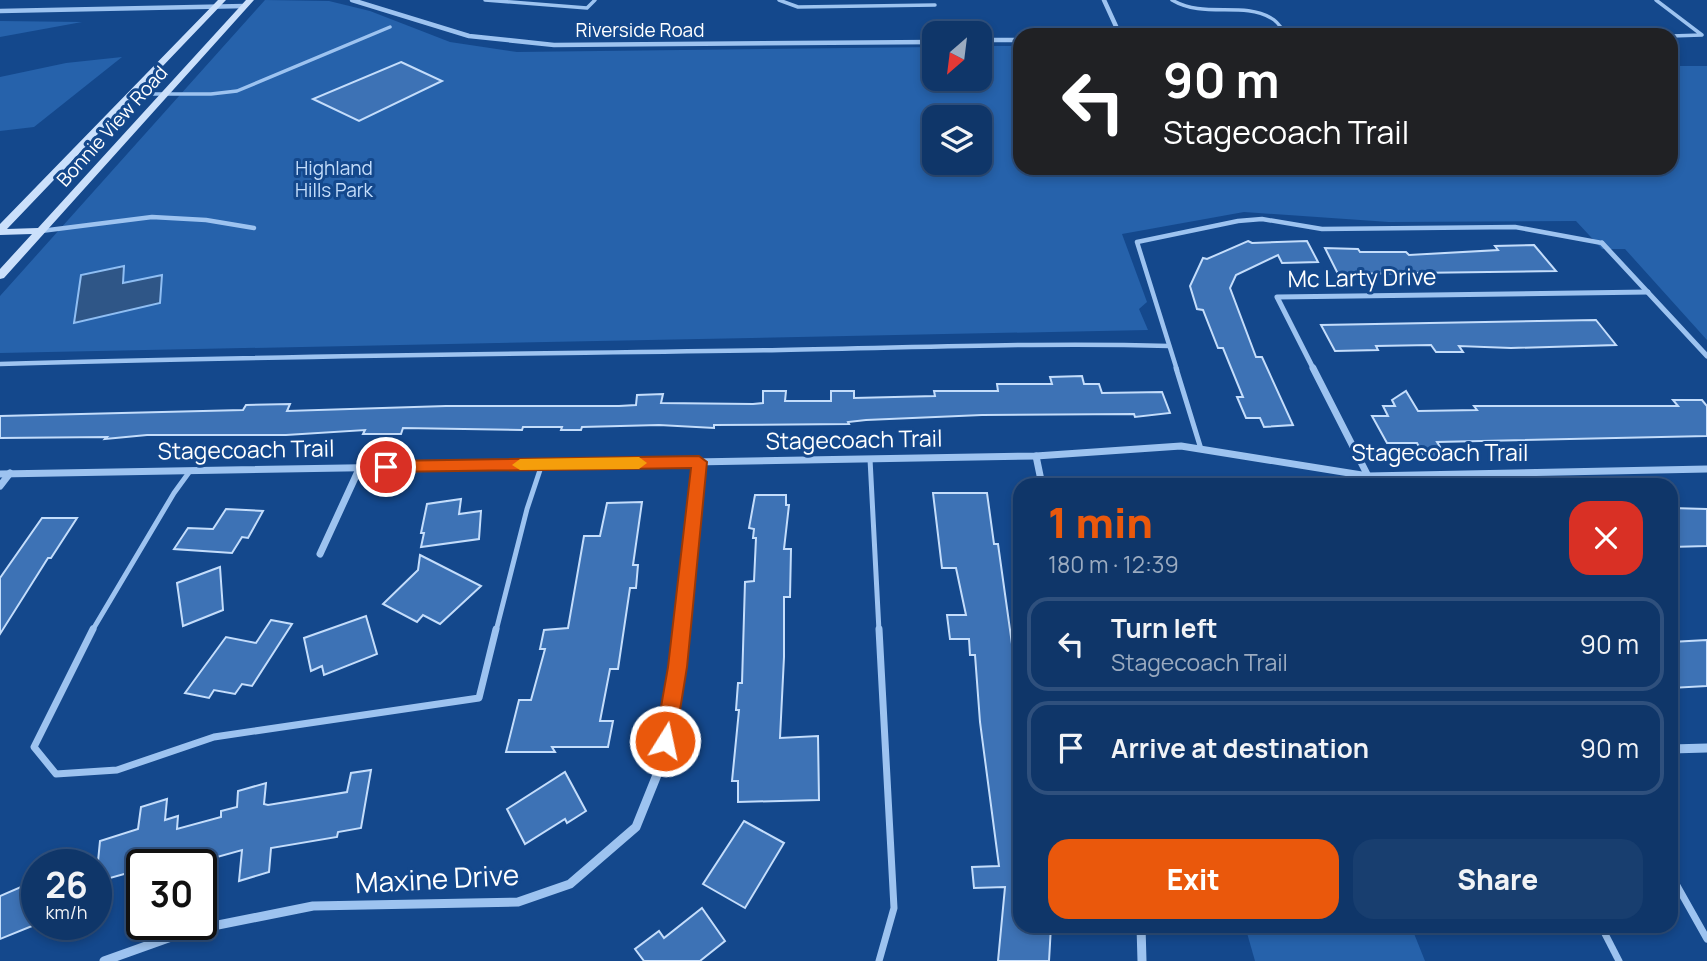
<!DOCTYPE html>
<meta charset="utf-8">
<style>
body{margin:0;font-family:Manrope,sans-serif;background:#183e6f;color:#f1f3f6;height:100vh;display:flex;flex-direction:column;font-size:26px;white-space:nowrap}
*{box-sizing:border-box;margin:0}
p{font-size:23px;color:#9babc0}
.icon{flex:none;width:38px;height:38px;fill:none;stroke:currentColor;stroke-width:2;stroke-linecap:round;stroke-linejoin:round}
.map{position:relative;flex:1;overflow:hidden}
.side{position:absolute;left:1013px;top:478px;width:665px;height:455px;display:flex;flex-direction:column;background:#0f3669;border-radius:21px;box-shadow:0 4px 10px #0003,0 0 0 2px #2f507d}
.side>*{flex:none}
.banner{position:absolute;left:1013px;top:28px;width:665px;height:147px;border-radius:21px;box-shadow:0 4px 10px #0003,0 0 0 2px #2f507d;background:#202124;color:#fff;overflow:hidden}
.needle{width:46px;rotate:208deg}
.controls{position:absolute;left:922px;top:21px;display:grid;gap:14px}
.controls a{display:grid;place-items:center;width:70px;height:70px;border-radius:14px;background:#0f3669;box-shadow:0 4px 10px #0003,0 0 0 2px #2f507d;font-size:35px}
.speed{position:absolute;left:21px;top:849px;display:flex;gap:14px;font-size:35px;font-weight:700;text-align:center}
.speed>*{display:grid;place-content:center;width:91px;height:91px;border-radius:50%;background:#0f3669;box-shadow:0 4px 10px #0003,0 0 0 2px #2f507d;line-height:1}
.speed small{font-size:18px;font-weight:400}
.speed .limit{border:4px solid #111;border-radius:10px;background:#fff;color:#111}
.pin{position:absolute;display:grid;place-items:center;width:60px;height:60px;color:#fff;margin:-30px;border:4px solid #fff;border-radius:50%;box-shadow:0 2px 7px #0007}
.me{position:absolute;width:77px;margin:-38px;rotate:10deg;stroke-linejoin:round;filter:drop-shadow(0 0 5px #0008)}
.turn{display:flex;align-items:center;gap:24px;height:147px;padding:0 35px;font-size:32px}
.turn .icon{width:91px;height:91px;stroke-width:2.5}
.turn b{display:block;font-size:49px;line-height:60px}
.round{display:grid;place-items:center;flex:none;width:74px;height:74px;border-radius:21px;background:#183e6f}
.head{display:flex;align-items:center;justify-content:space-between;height:119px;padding:0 35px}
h1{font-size:42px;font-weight:800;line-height:52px;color:#ea580c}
.primary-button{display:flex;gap:14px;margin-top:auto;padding:14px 35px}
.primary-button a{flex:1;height:80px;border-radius:21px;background:#ea580c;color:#fff;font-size:28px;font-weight:800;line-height:80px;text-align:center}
.primary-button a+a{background:#183e6f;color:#f1f3f6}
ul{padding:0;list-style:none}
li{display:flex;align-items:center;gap:21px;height:94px;margin:0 14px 10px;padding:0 21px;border:4px solid #2f507d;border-radius:21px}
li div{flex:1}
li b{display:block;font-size:26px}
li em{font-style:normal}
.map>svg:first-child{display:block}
</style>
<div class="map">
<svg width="1707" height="961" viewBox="0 0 1707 961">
<rect width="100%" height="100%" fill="#14488c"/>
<g fill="#2662ab" fill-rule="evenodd">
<path d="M265 0 329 1 370 11 450 42 517 52 934 47V79H980V46H1020V168H1671V66H1707V340L1625 249H1602L1576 221 1389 222 1244 212 1122 234 1147 302 1139 309 1148 330 0 353V296ZM934 117H980V163H934Z"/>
<polygon points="0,21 82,22 0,37"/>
<polygon points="122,57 34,127 0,131 0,77 66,63"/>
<polygon points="1245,926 1411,926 1425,961 1255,961"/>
</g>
<polygon fill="#2f5687" stroke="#8fbef3" stroke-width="2" points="124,266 123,283 162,275 160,303 74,323 81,275"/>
<g fill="#3d72b5" stroke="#c4ddfb" stroke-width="2">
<polygon points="401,62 442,81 359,121 313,99"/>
<polygon points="1248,241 1252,243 1307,241 1318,262 1282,263 1278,255 1236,275 1230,288 1256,357 1262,357 1293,425 1264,427 1260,418 1246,418 1237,397 1243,397 1223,348 1218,348 1203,310 1197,309 1190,286 1203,258 1207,259"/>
<polygon points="1534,245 1556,271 1338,274 1325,248 1358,249 1360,252 1406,252 1409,255 1498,250 1495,246"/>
<polygon points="1596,320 1616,345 1511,348 1459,346 1463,352 1436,352 1431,345 1376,346 1378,350 1335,351 1321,325"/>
<polygon points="1082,376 1084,384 1099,384 1102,393 1162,392 1170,413 1135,417 1134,414 982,415 866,420 848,422 849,424 714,425 714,428 659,425 582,427 581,430 561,430 562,427 523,427 522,430 403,428 401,434 363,434 365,430 286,435 147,435 105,439 107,437 0,438 0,416 243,410 246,405 290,404 287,411 446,406 619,406 636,405 637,395 663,394 661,403 753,404 763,403 763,391 786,391 785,401 831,401 831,391 854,391 854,398 935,396 934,391 998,391 997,384 1052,384 1050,377"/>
<polygon points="1406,391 1418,411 1477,410 1474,406 1678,406 1673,400 1702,400 1707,406 1707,436 1437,442 1447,458 1425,458 1417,443 1387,443 1372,416 1388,416 1383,406 1395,406 1392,400"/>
<polygon points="933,493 987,493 994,544 998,544 1020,701 1020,926 1051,926 1049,961 998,961 1005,887 974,888 972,867 999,866 980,722 975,655 970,655 969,639 950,639 947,615 966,615 956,568 942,568"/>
<polygon points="755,495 786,495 786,505 789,505 784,549 791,549 790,597 784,597 784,657 780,738 818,736 819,800 738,802 738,781 732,781 739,710 736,710 738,683 742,683 745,582 754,581 756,538 753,538 754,529 749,528"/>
<polygon points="461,499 459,514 481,511 479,539 421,547 424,533 421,533 427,504"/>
<polygon points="642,502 633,565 638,565 636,588 630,588 618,669 610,669 600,721 613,721 608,747 552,747 555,752 506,752 519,700 531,700 545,649 540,649 544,630 568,628 584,536 600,536 607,503"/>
<polygon points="1671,508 1707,509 1707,546 1671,547"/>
<polygon points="226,509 263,511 248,538 242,537 232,553 174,549 188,528 213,529"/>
<polygon points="42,518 77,518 51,558 48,558 0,634 0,578"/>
<polygon points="420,555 481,586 440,624 423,615 417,622 383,604 418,570"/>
<polygon points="220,567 223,610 183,626 177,583"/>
<polygon points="366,616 377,654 324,675 322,666 311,671 304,638"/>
<polygon points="271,620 292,624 252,686 242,684 235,694 214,690 209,698 185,693 226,637 256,643"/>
<polygon points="1707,640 1707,686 1671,688 1671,642"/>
<polygon points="371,770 361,828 338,832 337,837 271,848 269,872 239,881 242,850 192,864 142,864 142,869 96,882 100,841 138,829 141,807 167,799 165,820 178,816 177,829 221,817 221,811 237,807 238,791 266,783 264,804 268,805 347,792 351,773"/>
<polygon points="565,772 586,811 567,823 565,819 525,844 507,809"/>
<polygon points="744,821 784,843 745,908 703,884"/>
<polygon points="37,880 37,924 0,939 0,896"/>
<polygon points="702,908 725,941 700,961 644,961 635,949 659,931 664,938"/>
</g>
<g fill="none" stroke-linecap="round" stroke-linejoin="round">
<g stroke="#9dc3f0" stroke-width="3.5">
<polyline points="485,0 587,8 595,0"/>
<polyline points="779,0 798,7 935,5"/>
<path d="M1172 0C1204 19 1242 1 1271 18 1278 21 1282 29 1286 35"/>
<polyline points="1656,0 1702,35 1671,36"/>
<polyline points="132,94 211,94 237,91 390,27"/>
</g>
<g stroke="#9dc3f0" stroke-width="4.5">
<polyline points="41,231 152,217 206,220 254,228"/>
<path d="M0 364C260 356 521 354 781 350 911 348 1040 342 1169 346"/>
<polyline points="1177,370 1137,242 1238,221 1262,219 1322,229 1515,227 1602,243"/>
</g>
<g stroke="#9dc3f0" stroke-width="5">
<polyline points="1176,368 1201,449"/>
<polyline points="870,459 879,631"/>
<polyline points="92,631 174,493 190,471"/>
<polyline points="496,631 527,509 542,464"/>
</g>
<g stroke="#9dc3f0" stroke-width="7">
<polyline points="93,629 34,747 56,774 117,770 214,737 479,698 496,629"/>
<polyline points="1671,875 1707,939"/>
<polyline points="1601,926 1619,961"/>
<polyline points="879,961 894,908 879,629"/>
</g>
<g stroke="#9dc3f0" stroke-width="4.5">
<polyline points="352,0 469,36 554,45 934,42"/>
<polyline points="1104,0 1120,35"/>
<polyline points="0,11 245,6"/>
<polyline points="980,40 1020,40"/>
</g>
<g stroke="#9dc3f0" stroke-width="5">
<polyline points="1602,243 1707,356"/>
<polyline points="1314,370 1277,297 1648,292"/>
</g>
<g stroke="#9dc3f0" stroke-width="7">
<polyline points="1313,368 1368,476"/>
<polyline points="1036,456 1042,485"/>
<polyline points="0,474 1036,456 1181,446 1368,476 1707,469"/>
<polyline points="0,486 10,473"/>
<polyline points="320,554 360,467"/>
<polyline points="681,631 699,462"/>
</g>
<g stroke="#9dc3f0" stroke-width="9">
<polyline points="1671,749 1707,748"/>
<polyline points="1141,926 1142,961"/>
<polyline points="104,961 188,931 313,906 518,902 570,884 636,827 661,765 681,629"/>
</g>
<polygon fill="#cbe0fb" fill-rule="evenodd" points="218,0 226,0 7,229 38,228 246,0 254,0 4,278 0,279 0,269 32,234 0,235 0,224"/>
</g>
<polygon fill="#ea580c" stroke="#983908" stroke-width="2" points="699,456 707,462 687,667 675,741 672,747 665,750 658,747 655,741 668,667 691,468 386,472 378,467 386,461"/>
<polygon fill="#f59e0b" points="639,457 647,463 639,469 520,470 512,465 520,459"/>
<g text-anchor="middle" stroke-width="6" stroke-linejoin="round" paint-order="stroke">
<g font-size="19" fill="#fff" stroke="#14488c">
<text x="640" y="37">Riverside Road</text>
<text transform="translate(112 126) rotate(-48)" y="7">Bonnie View Road</text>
</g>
<g font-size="19" fill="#c4ddfb" stroke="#14488c">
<text x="334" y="175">Highland<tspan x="334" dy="22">Hills Park</tspan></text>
</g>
<g font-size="23" fill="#fff" stroke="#14488c">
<text transform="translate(1362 278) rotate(-1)" y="8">Mc Larty Drive</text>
<text transform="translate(854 440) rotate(-1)" y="8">Stagecoach Trail</text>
<text transform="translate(246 450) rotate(-1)" y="8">Stagecoach Trail</text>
<text x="1440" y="461">Stagecoach Trail</text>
</g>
<g font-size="28" fill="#fff" stroke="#14488c">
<text transform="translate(437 879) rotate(-3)" y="10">Maxine Drive</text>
</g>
</g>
</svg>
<div class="controls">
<a><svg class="needle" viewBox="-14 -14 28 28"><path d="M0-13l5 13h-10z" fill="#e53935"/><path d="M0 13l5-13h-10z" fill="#9babc0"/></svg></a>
<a><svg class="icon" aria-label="layers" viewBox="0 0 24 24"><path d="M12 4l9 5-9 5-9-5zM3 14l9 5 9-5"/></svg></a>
</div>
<div class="speed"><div>26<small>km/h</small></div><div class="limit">30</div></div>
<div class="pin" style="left:386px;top:467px;background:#d93025"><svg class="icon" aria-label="arrive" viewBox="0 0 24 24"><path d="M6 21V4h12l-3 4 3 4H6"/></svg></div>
<svg class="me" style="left:665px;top:741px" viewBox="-20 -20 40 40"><circle r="17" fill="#ea580c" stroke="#fff" stroke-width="3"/><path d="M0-11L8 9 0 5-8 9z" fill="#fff"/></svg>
<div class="banner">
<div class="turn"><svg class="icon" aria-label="left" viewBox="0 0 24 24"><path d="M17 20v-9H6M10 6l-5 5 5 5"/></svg><div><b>90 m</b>Stagecoach Trail</div></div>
</div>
<section class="side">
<div class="head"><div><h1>1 min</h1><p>180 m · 12:39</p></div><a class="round" style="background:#d93025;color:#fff"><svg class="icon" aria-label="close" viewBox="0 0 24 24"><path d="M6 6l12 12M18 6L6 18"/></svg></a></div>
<ul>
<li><svg class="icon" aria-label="left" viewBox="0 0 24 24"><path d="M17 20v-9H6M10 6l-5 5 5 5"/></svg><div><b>Turn left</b><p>Stagecoach Trail</p></div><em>90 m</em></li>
<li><svg class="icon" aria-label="arrive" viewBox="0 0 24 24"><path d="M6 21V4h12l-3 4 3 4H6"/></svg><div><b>Arrive at destination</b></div><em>90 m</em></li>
</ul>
<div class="primary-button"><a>Exit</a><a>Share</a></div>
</section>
</div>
